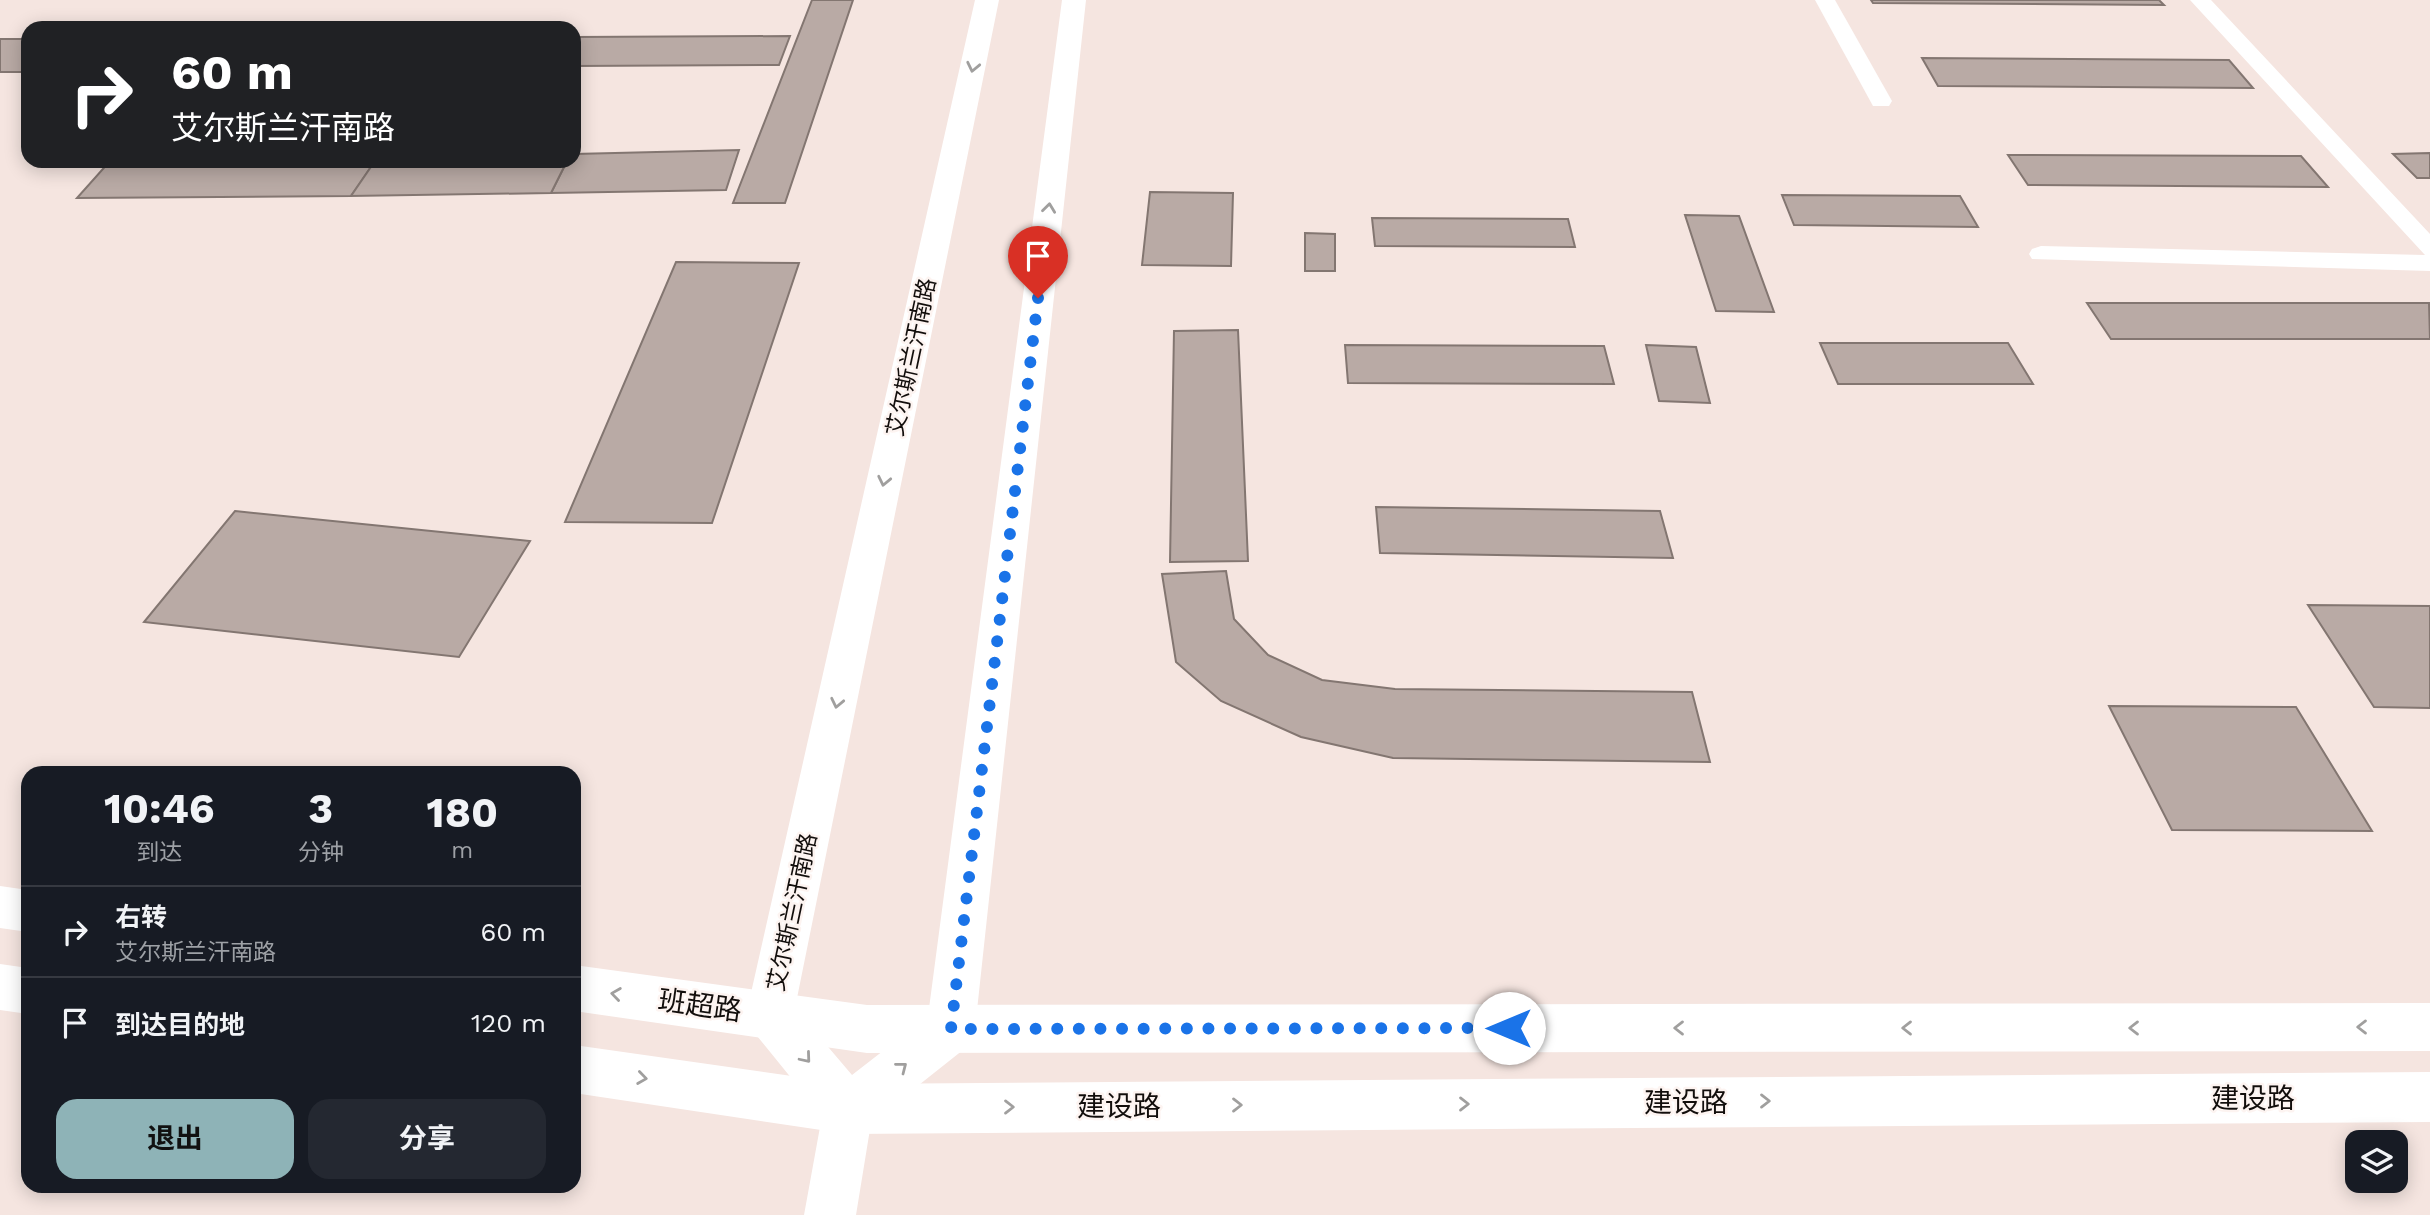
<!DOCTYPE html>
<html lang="zh">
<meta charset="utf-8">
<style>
body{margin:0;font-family:"Work Sans","Noto Sans SC",sans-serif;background:#242831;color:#f1f3f6;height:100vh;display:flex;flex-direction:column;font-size:26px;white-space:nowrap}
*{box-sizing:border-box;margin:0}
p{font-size:23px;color:#9ea1a6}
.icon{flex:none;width:38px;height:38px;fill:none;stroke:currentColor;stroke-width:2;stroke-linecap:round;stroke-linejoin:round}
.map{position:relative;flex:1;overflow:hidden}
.details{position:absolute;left:21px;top:766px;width:560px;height:427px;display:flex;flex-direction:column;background:#171b24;border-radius:21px;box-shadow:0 4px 18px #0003}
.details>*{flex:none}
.hud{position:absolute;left:21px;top:21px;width:560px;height:147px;border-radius:21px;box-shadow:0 4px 18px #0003;background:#202124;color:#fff;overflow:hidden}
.fabs{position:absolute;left:2345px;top:1130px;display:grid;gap:14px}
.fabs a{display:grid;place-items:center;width:63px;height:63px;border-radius:14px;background:#171b24;box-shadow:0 4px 18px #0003;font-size:35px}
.pin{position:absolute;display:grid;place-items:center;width:60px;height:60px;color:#fff;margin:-72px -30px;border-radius:50% 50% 50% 0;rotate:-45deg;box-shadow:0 0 7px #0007}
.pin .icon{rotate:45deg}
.me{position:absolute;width:77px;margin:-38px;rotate:270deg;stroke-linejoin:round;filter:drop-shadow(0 0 5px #0008)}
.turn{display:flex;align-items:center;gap:24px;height:147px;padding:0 35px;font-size:32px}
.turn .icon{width:91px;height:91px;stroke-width:2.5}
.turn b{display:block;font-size:49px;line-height:60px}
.eta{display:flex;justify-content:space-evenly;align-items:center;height:119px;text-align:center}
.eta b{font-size:42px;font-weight:700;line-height:49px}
.cta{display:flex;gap:14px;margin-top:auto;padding:14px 35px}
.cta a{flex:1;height:80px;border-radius:21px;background:#8eb3b7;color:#111;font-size:28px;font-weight:700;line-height:80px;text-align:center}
.cta a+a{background:#242831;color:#f1f3f6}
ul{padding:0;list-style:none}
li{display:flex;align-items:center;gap:21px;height:91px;padding:0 35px;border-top:2px solid #363941}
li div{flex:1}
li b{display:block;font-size:26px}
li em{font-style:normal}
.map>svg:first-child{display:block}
</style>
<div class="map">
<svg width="2430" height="1215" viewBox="0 0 2430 1215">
<rect width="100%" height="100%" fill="#f5e5e0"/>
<g fill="#b9aaa5" stroke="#837671" stroke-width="2">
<polygon points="812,0 853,0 785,203 733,203"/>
<polygon points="1871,0 2159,0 2164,5 1873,3"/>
<polygon points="790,36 779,65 574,66 574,37"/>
<rect x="0" y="39" width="28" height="33"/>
<polygon points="1922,58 2229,60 2253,88 1938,86"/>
<polygon points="739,150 726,190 551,193 567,161 574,161 574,154"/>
<polygon points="2430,153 2430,178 2417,178 2393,154"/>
<polygon points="2008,155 2301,156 2328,187 2028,185"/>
<polygon points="110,161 375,161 351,196 77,198"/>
<polygon points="375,161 567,161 551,193 351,196"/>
<polygon points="1150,192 1233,193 1231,266 1142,265"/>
<polygon points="1782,195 1960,196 1978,227 1794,225"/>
<polygon points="1685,215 1739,216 1774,312 1716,311"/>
<polygon points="1372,218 1568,219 1575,247 1375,246"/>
<polygon points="1305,233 1335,234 1335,271 1305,271"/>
<polygon points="676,262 799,263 712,523 565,522"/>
<polygon points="2087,303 2429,303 2430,339 2111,339"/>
<polygon points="1238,330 1248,561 1170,562 1174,331"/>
<polygon points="1820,343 2008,343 2033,384 1838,384"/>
<polygon points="1345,345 1604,346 1614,384 1348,383"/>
<polygon points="1646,345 1696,347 1710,403 1659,401"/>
<polygon points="1376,507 1660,511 1673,558 1380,553"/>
<polygon points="235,511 530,541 459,657 144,622"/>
<polygon points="1226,571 1234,619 1268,655 1322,680 1395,689 1692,692 1710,762 1393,758 1301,737 1221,701 1176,662 1162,574"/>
<polygon points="2308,605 2430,606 2430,708 2374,707"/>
<polygon points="2109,706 2296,707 2372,831 2172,830"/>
</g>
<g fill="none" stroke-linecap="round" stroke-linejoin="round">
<g fill="#fff" fill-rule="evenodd">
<polygon points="1815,0 1835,0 1892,101 1889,106 1873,106"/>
<polygon points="2190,0 2211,0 2430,234 2430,271 2032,259 2029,254 2032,249 2041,246 2425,255"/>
</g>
<g fill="#fff" fill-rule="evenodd">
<polygon points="0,886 28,890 28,932 0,928"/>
<polygon points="0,964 28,968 28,1014 0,1010"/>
<polygon points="574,965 867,1005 2430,1003 2430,1051 867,1053 574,1011"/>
<polygon points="574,1045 848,1084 2430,1072 2430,1122 848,1134 574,1093"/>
</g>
<polygon fill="#fff" fill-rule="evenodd" points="975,0 999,0 795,1008 852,1075 928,1016 1062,0 1086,0 975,1029 968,1046 871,1123 856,1215 804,1215 822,1116 753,1031 746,1015"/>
</g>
<defs><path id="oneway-chevron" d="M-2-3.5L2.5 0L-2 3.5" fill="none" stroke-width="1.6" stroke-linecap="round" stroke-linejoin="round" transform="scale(1.75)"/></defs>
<g stroke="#a09f9e">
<use href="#oneway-chevron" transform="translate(973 67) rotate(102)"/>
<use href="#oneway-chevron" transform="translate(1049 208) rotate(-83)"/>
<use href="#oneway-chevron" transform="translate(884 481) rotate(102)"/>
<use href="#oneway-chevron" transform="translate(837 703) rotate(102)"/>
<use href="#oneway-chevron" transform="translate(616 994) rotate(-172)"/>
<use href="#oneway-chevron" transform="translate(2362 1027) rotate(180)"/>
<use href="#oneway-chevron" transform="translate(1679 1028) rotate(180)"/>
<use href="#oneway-chevron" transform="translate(1907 1028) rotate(180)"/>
<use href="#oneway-chevron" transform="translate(2134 1028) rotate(180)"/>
<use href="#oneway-chevron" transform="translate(806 1058) rotate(50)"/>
<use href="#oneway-chevron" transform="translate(902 1067) rotate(-38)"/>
<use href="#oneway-chevron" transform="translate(642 1078) rotate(8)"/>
<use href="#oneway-chevron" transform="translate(1765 1101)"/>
<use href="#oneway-chevron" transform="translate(1464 1104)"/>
<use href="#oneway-chevron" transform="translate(1237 1105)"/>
<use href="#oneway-chevron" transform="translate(1009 1107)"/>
</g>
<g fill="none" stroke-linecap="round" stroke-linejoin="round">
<polyline stroke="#1a73e8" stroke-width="12" stroke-dasharray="0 21.6" points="1038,298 951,1029 1509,1028"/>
</g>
<g text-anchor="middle" stroke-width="5" stroke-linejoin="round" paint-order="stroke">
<g font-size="23" fill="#120e0c" stroke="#fdf4f1">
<text transform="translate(911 357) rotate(-78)" y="8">艾尔斯兰汗南路</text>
<text transform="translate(792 912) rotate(-78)" y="8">艾尔斯兰汗南路</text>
</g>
<g font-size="28" fill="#120e0c" stroke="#fdf4f1">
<text transform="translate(700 1005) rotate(8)" y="10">班超路</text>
<text x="2253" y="1108">建设路</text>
<text x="1686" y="1112">建设路</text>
<text x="1119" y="1116">建设路</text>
</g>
</g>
</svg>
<div class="fabs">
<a><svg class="icon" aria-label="layers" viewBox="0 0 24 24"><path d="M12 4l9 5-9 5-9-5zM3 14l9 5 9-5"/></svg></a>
</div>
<div class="pin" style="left:1038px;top:298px;background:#d93025"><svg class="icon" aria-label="arrive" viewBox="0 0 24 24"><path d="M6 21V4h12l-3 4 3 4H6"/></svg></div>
<svg class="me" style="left:1509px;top:1028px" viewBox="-20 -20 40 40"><circle r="19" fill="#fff"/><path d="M0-13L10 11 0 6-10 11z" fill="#1a73e8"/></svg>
<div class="hud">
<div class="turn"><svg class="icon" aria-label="right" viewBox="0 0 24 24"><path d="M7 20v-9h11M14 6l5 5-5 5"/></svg><div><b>60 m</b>艾尔斯兰汗南路</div></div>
</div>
<section class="details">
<div class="eta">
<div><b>10:46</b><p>到达</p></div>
<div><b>3</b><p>分钟</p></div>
<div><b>180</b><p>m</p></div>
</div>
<ul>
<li><svg class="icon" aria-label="right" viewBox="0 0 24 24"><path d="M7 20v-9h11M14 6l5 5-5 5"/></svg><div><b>右转</b><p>艾尔斯兰汗南路</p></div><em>60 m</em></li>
<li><svg class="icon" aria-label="arrive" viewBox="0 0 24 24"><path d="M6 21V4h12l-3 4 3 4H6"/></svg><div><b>到达目的地</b></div><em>120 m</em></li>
</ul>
<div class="cta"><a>退出</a><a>分享</a></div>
</section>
</div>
